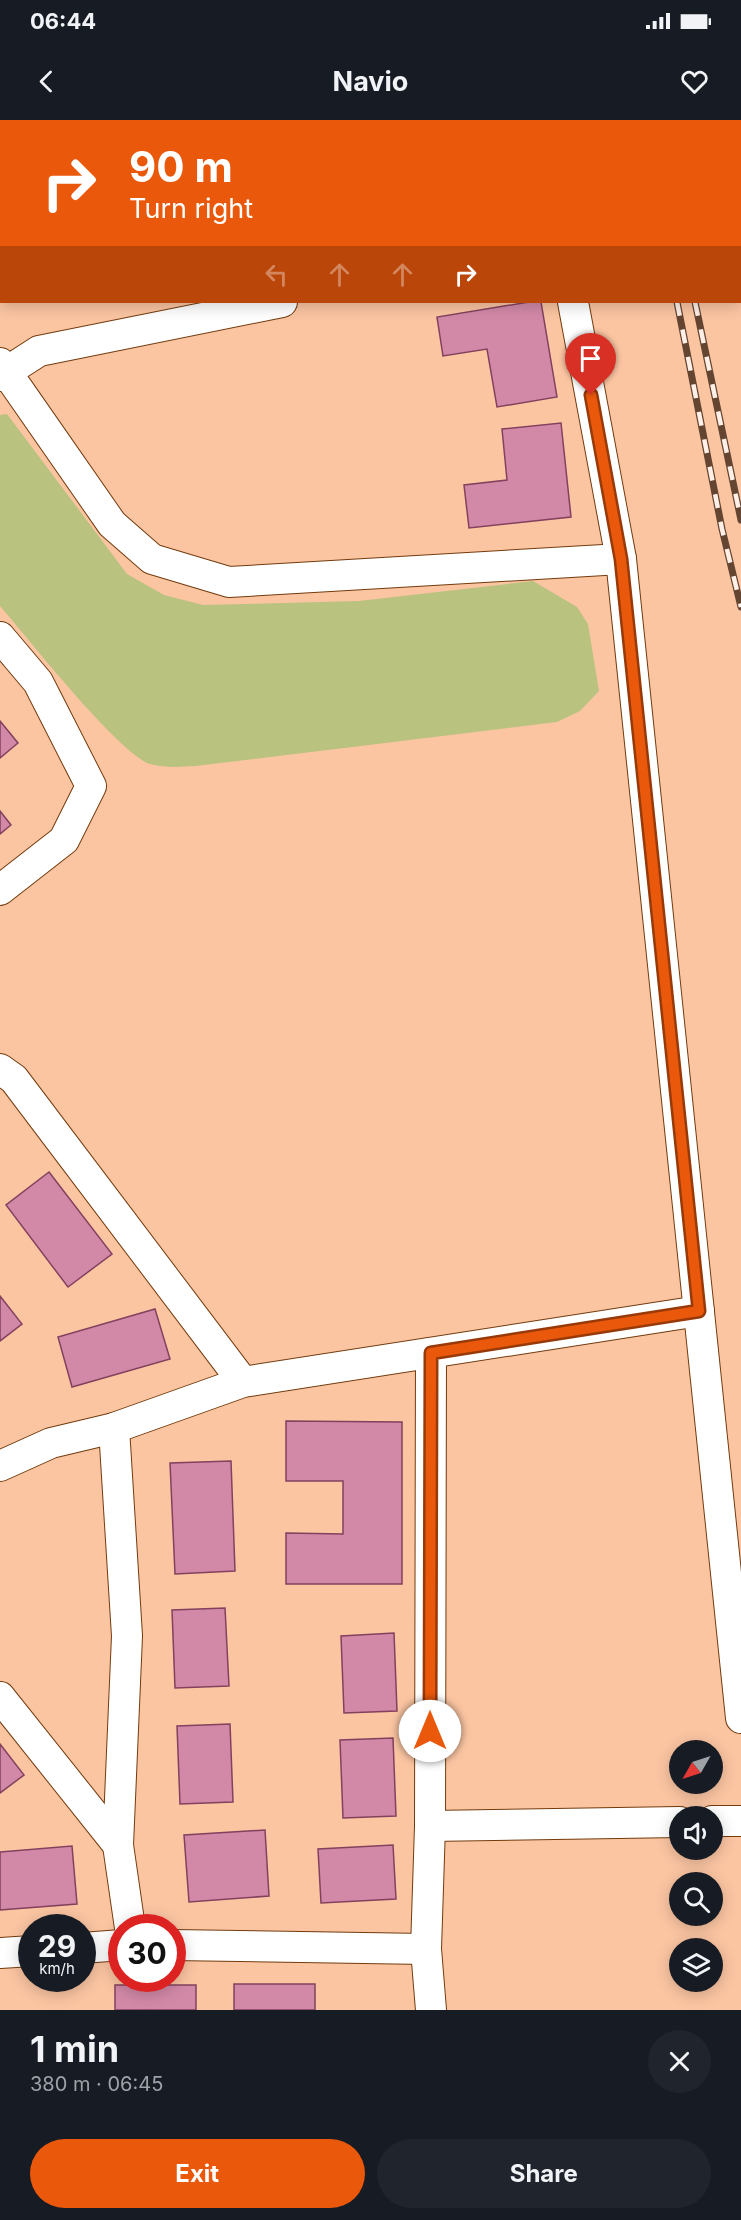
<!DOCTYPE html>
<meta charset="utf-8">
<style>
body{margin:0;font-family:Inter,sans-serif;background:#20242c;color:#f1f3f6;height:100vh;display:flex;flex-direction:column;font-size:22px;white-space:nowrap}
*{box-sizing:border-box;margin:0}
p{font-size:20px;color:#9ea1a6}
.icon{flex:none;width:33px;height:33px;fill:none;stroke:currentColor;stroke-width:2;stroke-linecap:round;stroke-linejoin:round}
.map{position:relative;height:1890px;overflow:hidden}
.details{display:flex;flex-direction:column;background:#171b24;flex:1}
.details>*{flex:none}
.guide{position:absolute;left:0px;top:0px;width:741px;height:183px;box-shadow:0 3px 15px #0003;background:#ea580c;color:#fff;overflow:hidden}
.needle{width:39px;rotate:231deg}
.tools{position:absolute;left:669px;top:1620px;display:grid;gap:12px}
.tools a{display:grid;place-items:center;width:54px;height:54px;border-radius:50%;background:#171b24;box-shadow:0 3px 15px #0003;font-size:30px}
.speed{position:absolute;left:18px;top:1794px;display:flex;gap:12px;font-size:30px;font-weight:700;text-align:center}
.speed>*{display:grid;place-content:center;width:78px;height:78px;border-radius:50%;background:#171b24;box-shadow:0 3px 15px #0003;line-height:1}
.speed small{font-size:15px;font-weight:400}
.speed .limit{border:9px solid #d22;background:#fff;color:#111}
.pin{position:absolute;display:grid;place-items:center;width:51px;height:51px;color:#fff;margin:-62px -26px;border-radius:50% 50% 50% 0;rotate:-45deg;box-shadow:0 0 6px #0007}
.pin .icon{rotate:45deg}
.me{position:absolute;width:66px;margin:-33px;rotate:0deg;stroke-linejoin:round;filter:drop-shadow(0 0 4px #0008)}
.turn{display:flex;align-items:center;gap:21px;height:126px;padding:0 30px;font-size:27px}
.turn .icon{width:78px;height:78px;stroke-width:2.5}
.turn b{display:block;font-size:42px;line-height:51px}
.lanes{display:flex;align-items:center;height:57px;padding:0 30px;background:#0003;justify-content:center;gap:30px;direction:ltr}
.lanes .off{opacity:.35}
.round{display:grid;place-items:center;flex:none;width:63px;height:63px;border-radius:32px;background:#20242c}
.headline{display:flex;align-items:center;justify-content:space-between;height:102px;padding:0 30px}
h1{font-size:36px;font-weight:700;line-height:45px}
.button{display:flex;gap:12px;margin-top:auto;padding:12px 30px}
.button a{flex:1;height:69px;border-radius:36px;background:#ea580c;color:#fff;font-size:24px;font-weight:700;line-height:69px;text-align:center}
.button a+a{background:#20242c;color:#f1f3f6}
.status{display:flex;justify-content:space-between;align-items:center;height:42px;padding:0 30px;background:#171b24;direction:ltr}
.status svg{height:16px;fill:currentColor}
header{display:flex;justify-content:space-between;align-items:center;height:78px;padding:0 30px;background:#171b24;font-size:27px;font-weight:700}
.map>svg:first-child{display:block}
</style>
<div class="status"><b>06:44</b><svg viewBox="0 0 49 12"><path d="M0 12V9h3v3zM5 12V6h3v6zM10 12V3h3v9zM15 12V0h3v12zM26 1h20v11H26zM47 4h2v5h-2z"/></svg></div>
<header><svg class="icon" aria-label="back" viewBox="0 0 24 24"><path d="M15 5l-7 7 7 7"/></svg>Navio<svg class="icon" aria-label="heart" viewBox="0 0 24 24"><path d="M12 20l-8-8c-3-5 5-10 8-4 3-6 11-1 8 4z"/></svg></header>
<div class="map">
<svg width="741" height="1890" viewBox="0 0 741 1890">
<rect width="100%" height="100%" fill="#fbc5a2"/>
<path fill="#b9c27f" d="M7 294 127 454 164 475 203 485 359 481 533 461 577 487 588 504 599 571 580 591 557 602 196 646C180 647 166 648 150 644 118 633 27 517 0 486V295Z"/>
<g fill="#d289a7" stroke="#83415e" stroke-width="1.5">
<polygon points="444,0 511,0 512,2 444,2"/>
<polygon points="0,39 2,42 0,105"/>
<polygon points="529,182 541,182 557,277 497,287 487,229 443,236 437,197"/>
<polygon points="561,303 571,397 469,408 464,365 507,360 502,309"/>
<polygon points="0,601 18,623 0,638"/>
<polygon points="0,691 11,705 0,714"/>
<polygon points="49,1052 112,1134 68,1167 6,1085"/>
<polygon points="0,1176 22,1204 0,1221"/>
<polygon points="155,1189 170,1239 72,1267 58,1217"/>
<polygon points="286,1301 402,1302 402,1464 286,1464 286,1413 343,1414 343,1361 286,1361"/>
<polygon points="231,1341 235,1451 175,1454 170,1343"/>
<polygon points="225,1488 229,1566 175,1568 172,1490"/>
<polygon points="394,1513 397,1591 344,1593 341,1516"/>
<polygon points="230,1604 233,1682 180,1684 177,1606"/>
<polygon points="393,1618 396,1696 343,1698 340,1620"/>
<polygon points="0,1624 24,1655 0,1673"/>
<polygon points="265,1710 269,1776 189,1782 184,1715"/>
<polygon points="393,1725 396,1779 321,1783 318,1729"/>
<polygon points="72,1726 77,1784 0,1790 0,1732"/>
<rect x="234" y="1864" width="81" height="26"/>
<rect x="115" y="1865" width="81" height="25"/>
</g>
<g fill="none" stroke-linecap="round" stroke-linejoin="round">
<g stroke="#733b0d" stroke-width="32">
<g id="minor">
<polyline points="162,0 162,2"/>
<polyline points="278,0 278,2"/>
<polyline points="536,0 537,2"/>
<polyline points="573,182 621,439 741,1598"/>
<polyline points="0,243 112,404 152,439 229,462 621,439"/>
<polyline points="0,256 39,231 282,182"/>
<polyline points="0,517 38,562 91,666 64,720 0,770"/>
<polyline points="0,949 14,959 243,1262"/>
<polyline points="431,1233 430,1706 426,1829 431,1890"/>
<polyline points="114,1308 127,1516 118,1725 130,1808"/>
<polyline points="0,1346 51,1323 114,1308 243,1262 699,1191"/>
<polyline points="0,1577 118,1725"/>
<polyline points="712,1701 741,1701"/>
<polyline points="430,1706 680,1702"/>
<polyline points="172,1825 426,1829"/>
<polyline points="82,1828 122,1825"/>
<polyline points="0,1833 32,1831"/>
</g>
</g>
<use href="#minor" stroke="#fff" stroke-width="30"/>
<g stroke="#644532" stroke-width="7">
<g id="rail">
<polyline points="643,0 643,2"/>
<polyline points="661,0 661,2"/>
<polyline points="677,182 722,409 741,487"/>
<polyline points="695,182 741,400"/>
</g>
</g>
<use href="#rail" stroke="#fef0e7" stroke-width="4.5" stroke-dasharray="14" stroke-linecap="butt"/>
</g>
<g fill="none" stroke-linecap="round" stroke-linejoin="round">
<g stroke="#983908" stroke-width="15">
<polyline id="route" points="430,1611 431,1233 699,1191 621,439 591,275"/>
</g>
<use href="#route" stroke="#ea580c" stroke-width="10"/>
</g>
</svg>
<div class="tools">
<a><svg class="needle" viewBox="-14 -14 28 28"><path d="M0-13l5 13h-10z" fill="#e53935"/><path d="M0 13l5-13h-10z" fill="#9ea1a6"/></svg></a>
<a><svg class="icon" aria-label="sound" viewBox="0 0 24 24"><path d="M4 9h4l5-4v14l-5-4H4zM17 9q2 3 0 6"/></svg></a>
<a><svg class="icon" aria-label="search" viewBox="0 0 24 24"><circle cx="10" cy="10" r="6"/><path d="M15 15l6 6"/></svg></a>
<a><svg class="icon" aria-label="layers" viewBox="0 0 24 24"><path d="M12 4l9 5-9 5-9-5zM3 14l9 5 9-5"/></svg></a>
</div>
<div class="speed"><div>29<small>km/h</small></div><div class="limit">30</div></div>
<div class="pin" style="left:591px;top:275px;background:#d93025"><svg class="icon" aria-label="arrive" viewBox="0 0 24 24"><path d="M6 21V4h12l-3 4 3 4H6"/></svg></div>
<svg class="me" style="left:430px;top:1611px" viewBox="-20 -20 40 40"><circle r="19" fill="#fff"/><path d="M0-13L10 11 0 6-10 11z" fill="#ea580c"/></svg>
<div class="guide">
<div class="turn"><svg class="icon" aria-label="right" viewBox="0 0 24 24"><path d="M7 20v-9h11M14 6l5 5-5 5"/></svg><div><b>90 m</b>Turn right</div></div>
<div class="lanes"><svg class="icon off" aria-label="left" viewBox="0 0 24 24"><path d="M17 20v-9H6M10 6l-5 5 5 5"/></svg><svg class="icon off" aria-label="ahead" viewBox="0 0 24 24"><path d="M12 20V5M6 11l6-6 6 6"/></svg><svg class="icon off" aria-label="ahead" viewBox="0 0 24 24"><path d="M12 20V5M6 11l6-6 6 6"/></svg><svg class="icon" aria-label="right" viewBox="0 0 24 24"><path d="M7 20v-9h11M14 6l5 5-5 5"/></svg></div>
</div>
</div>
<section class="details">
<div class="headline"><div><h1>1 min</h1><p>380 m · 06:45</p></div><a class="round"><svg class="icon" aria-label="close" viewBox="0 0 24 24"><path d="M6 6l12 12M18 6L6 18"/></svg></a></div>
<div class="button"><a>Exit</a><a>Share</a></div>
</section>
